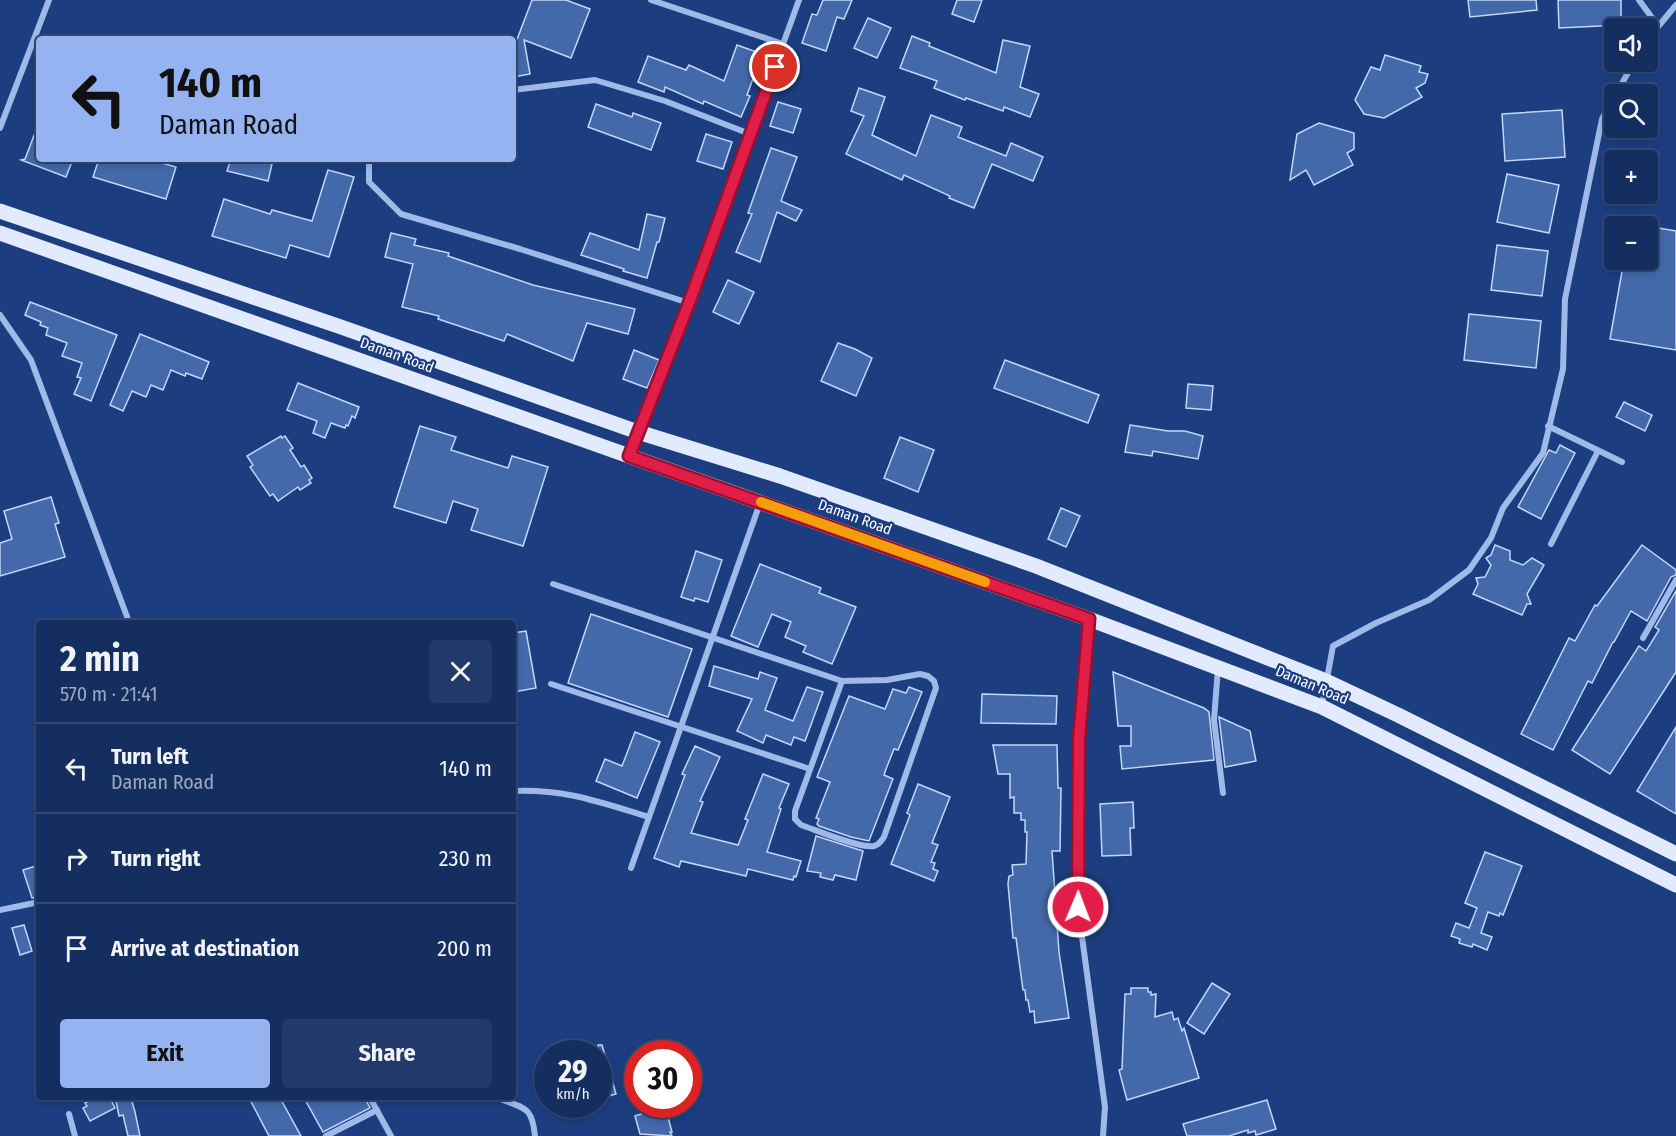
<!DOCTYPE html>
<meta charset="utf-8">
<style>
body{margin:0;font-family:"Fira Sans Condensed",sans-serif;background:#223a69;color:#f1f3f6;height:100vh;display:flex;flex-direction:column;font-size:22px;white-space:nowrap}
*{box-sizing:border-box;margin:0}
p{font-size:20px;color:#9da8bd}
.icon{flex:none;width:33px;height:33px;fill:none;stroke:currentColor;stroke-width:2;stroke-linecap:round;stroke-linejoin:round}
.map{position:relative;flex:1;overflow:hidden}
.sheet{position:absolute;left:36px;top:620px;width:480px;height:480px;display:flex;flex-direction:column;background:#152e60;border-radius:6px;box-shadow:0 3px 9px #0003,0 0 0 2px #344a75}
.sheet>*{flex:none}
.top-card{position:absolute;left:36px;top:36px;width:480px;height:126px;border-radius:6px;box-shadow:0 3px 9px #0003,0 0 0 2px #344a75;background:#95b2f1;color:#111;overflow:hidden}
.tools{position:absolute;left:1604px;top:18px;display:grid;gap:12px}
.tools a{display:grid;place-items:center;width:54px;height:54px;border-radius:6px;background:#152e60;box-shadow:0 3px 9px #0003,0 0 0 2px #344a75;font-size:30px}
.speed{position:absolute;left:534px;top:1040px;display:flex;gap:12px;font-size:30px;font-weight:700;text-align:center}
.speed>*{display:grid;place-content:center;width:78px;height:78px;border-radius:50%;background:#152e60;box-shadow:0 3px 9px #0003,0 0 0 2px #344a75;line-height:1}
.speed small{font-size:15px;font-weight:400}
.speed .limit{border:9px solid #d22;background:#fff;color:#111}
.pin{position:absolute;display:grid;place-items:center;width:51px;height:51px;color:#fff;margin:-26px;border:3px solid #fff;border-radius:50%;box-shadow:0 2px 6px #0007}
.me{position:absolute;width:66px;margin:-33px;rotate:1deg;stroke-linejoin:round;filter:drop-shadow(0 0 4px #0008)}
.turn{display:flex;align-items:center;gap:21px;height:126px;padding:0 24px;font-size:27px}
.turn .icon{width:78px;height:78px;stroke-width:2.5}
.turn b{display:block;font-size:42px;line-height:51px}
.round{display:grid;place-items:center;flex:none;width:63px;height:63px;border-radius:6px;background:#223a69}
.overview{display:flex;align-items:center;justify-content:space-between;height:102px;padding:0 24px}
h1{font-size:36px;font-weight:700;line-height:45px}
.primary-button{display:flex;gap:12px;margin-top:auto;padding:12px 24px}
.primary-button a{flex:1;height:69px;border-radius:6px;background:#95b2f1;color:#111;font-size:24px;font-weight:700;line-height:69px;text-align:center}
.primary-button a+a{background:#223a69;color:#f1f3f6}
ul{padding:0;list-style:none}
li{display:flex;align-items:center;gap:18px;height:90px;padding:0 24px;border-top:2px solid #344a75}
li div{flex:1}
li b{display:block;font-size:22px}
li em{font-style:normal}
.map>svg:first-child{display:block}
</style>
<div class="map">
<svg width="1676" height="1136" viewBox="0 0 1676 1136">
<rect width="100%" height="100%" fill="#1c3e80"/>
<g fill="#4469aa" stroke="#c3d6f7" stroke-width="1.5">
<polygon points="532,0 566,0 590,9 571,58 524,40 530,74 513,77 513,50"/>
<polygon points="823,0 852,0 844,19 837,17 826,51 802,43 812,14 817,15"/>
<polygon points="957,0 982,0 974,22 952,14"/>
<polygon points="1468,0 1536,0 1537,10 1470,17"/>
<polygon points="1558,0 1621,0 1621,25 1559,28"/>
<polygon points="868,18 891,28 877,58 854,48"/>
<polygon points="912,36 930,43 929,46 996,73 1003,40 1030,46 1020,87 1039,94 1030,117 1004,107 1003,111 966,98 965,100 934,88 937,81 900,68"/>
<polygon points="737,45 762,54 747,95 750,96 741,117 704,101 703,104 665,87 664,92 638,82 648,56 686,70 689,65 724,81"/>
<polygon points="1385,55 1421,66 1419,72 1428,74 1425,83 1416,88 1422,97 1384,118 1364,114 1355,100 1371,67 1380,70"/>
<polygon points="859,88 885,97 872,135 916,156 931,115 962,127 958,137 1006,156 1011,143 1043,157 1033,181 992,164 974,208 949,198 950,196 904,175 902,180 846,154 864,116 851,111"/>
<polygon points="778,102 801,109 793,133 770,126"/>
<polygon points="596,104 632,117 633,113 661,123 651,150 588,127"/>
<polygon points="1562,110 1565,157 1505,161 1502,114"/>
<polygon points="1319,123 1354,133 1354,149 1347,153 1353,165 1314,185 1306,170 1290,180 1297,134"/>
<polygon points="38,125 39,159 73,159 66,177 21,160 25,159"/>
<polygon points="706,134 732,142 723,169 697,161"/>
<polygon points="771,148 797,157 781,201 802,210 796,221 777,212 760,262 736,252 752,214 748,213"/>
<polygon points="99,159 148,159 176,167 166,199 93,177"/>
<polygon points="231,159 254,159 272,164 268,181 227,171"/>
<polygon points="328,170 354,177 329,257 290,245 286,258 212,236 224,199 270,214 272,210 312,221"/>
<polygon points="1507,174 1559,185 1549,233 1497,222"/>
<polygon points="647,214 665,218 659,242 657,242 647,278 623,271 624,269 581,255 590,233 639,250"/>
<polygon points="1647,226 1676,231 1676,350 1610,339 1624,260 1647,260"/>
<polygon points="391,233 416,239 414,245 449,253 448,256 533,285 635,309 628,334 587,323 573,361 507,334 504,341 438,319 439,316 402,307 413,264 385,257"/>
<polygon points="1497,245 1548,251 1542,296 1491,290"/>
<polygon points="728,280 754,292 739,324 713,312"/>
<polygon points="30,302 117,335 91,401 74,394 81,378 77,377 82,363 62,356 67,343 46,335 48,328 40,325 41,322 25,315"/>
<polygon points="1469,314 1541,321 1536,368 1464,360"/>
<polygon points="140,334 209,362 202,379 186,373 185,376 171,370 163,390 151,385 146,397 132,391 123,411 110,405"/>
<polygon points="838,343 855,349 872,358 856,396 821,381"/>
<polygon points="634,350 659,360 647,388 623,379"/>
<polygon points="1005,360 1099,395 1088,423 994,388"/>
<polygon points="298,383 359,407 355,418 352,416 348,426 346,425 345,428 331,423 325,438 313,433 317,421 287,410"/>
<polygon points="1188,384 1213,386 1211,410 1186,408"/>
<polygon points="1624,402 1652,415 1645,431 1616,417"/>
<polygon points="1130,425 1168,431 1185,431 1203,436 1198,459 1153,451 1152,456 1125,452"/>
<polygon points="420,426 456,437 451,450 508,468 512,456 548,467 523,546 471,530 478,509 453,501 446,523 394,507"/>
<polygon points="281,436 282,438 285,436 293,448 290,450 301,467 304,465 312,478 309,480 311,483 300,490 298,487 278,501 273,494 270,496 250,467 253,465 247,456"/>
<polygon points="900,437 934,450 918,492 884,478"/>
<polygon points="1560,445 1575,453 1541,519 1518,507 1549,450 1556,453"/>
<polygon points="51,497 59,523 55,524 65,557 0,576 0,543 12,539 4,511"/>
<polygon points="1061,508 1080,516 1066,547 1048,539"/>
<polygon points="1495,545 1510,551 1510,560 1523,565 1532,558 1544,565 1527,594 1531,604 1527,604 1522,615 1473,594 1478,584 1476,578 1485,577 1491,565 1486,558 1491,555"/>
<polygon points="1642,545 1676,570 1676,575 1671,577 1647,621 1631,611 1614,642 1613,642 1592,683 1588,681 1553,750 1521,734 1569,638 1575,641 1595,605 1597,606"/>
<polygon points="696,551 722,560 708,602 695,598 694,601 681,597"/>
<polygon points="760,564 821,588 819,593 856,607 832,664 803,652 806,646 785,637 791,622 772,614 758,647 731,636"/>
<polygon points="1676,591 1676,672 1610,774 1572,750 1639,646 1646,651 1659,630 1655,627"/>
<polygon points="591,614 692,649 668,717 568,683"/>
<polygon points="526,631 536,688 513,692 513,633"/>
<polygon points="714,666 758,679 760,672 777,678 765,710 793,721 807,687 823,692 805,741 794,737 791,745 766,735 763,743 737,731 752,699 709,686"/>
<polygon points="1113,672 1204,708 1209,712 1214,760 1122,769 1120,746 1131,746 1131,726 1118,726"/>
<polygon points="909,687 922,692 898,750 894,749 886,769 884,775 893,779 869,841 851,837 819,826 817,824 819,819 816,818 830,782 817,777 849,696 885,709 893,689 906,693"/>
<polygon points="982,694 1057,696 1056,724 981,723"/>
<polygon points="1219,717 1250,731 1256,761 1225,767"/>
<polygon points="1676,727 1676,814 1637,791"/>
<polygon points="635,732 660,742 637,798 596,781 605,759 622,766"/>
<polygon points="993,745 1057,745 1058,788 1061,788 1060,851 1052,851 1059,952 1069,1018 1035,1023 1034,1011 1030,1012 1028,1000 1026,1000 1025,990 1023,990 1016,938 1013,938 1008,884 1009,876 1013,875 1012,865 1026,864 1027,832 1025,832 1025,820 1021,820 1021,813 1014,813 1014,797 1010,798 1010,774 998,774"/>
<polygon points="695,746 720,757 700,801 703,802 691,833 738,845 748,820 745,819 763,774 789,784 779,808 781,809 767,852 801,861 796,877 794,876 793,880 748,869 746,876 681,861 679,867 654,858 685,775 682,774"/>
<polygon points="918,784 950,797 932,843 938,845 931,862 935,863 933,869 938,871 934,881 891,864 910,815 907,813"/>
<polygon points="1133,802 1134,828 1130,828 1131,855 1102,856 1100,804"/>
<polygon points="816,836 863,851 856,880 835,875 833,880 820,877 821,873 807,871"/>
<polygon points="1485,852 1522,866 1503,915 1500,913 1499,916 1488,912 1481,933 1492,937 1487,950 1473,944 1472,947 1459,943 1460,939 1451,936 1456,923 1469,928 1477,908 1465,903"/>
<polygon points="39,865 39,897 32,898 23,870"/>
<polygon points="24,925 32,951 20,955 12,928"/>
<polygon points="1212,983 1230,994 1204,1034 1187,1023"/>
<polygon points="1131,988 1148,988 1148,992 1151,992 1151,995 1156,994 1155,1017 1172,1012 1174,1020 1178,1018 1182,1031 1184,1028 1199,1078 1127,1100 1119,1070 1122,1069 1125,994 1131,994"/>
<polygon points="598,1045 602,1045 616,1094 598,1099"/>
<polygon points="106,1096 109,1096 115,1108 90,1121 83,1108 87,1106 85,1103 96,1097 98,1101"/>
<polygon points="248,1096 279,1096 301,1136 269,1136"/>
<polygon points="303,1096 364,1096 370,1108 323,1132"/>
<polygon points="131,1098 135,1112 140,1136 128,1136 123,1115 119,1116 116,1101"/>
<polygon points="1267,1100 1276,1129 1256,1135 1255,1131 1248,1133 1248,1130 1229,1136 1187,1136 1183,1124"/>
<polygon points="665,1106 672,1132 670,1132 672,1136 640,1134 635,1116"/>
</g>
<g fill="none" stroke-linecap="round" stroke-linejoin="round">
<g stroke="#9fbae9" stroke-width="6">
<polyline points="651,0 783,44"/>
<polyline points="1639,0 1658,26"/>
<polyline points="1647,40 1676,5"/>
<polyline points="513,90 595,80 665,101 750,134"/>
<polyline points="1616,94 1634,62"/>
<polyline points="0,128 49,0"/>
<polyline points="369,159 369,182 401,214 520,249 689,303"/>
<polyline points="0,315 31,360 129,622"/>
<polyline points="1548,426 1622,462"/>
<polyline points="629,455 689,303 799,0"/>
<polyline points="1551,544 1598,451"/>
<path d="M553 584 842 681 887 680 920 674 928 676 934 681 936 688 884 837C881 841 879 845 874 846 861 849 816 830 801 825L795 819V811L842 681"/>
<polyline points="1089,620 1079,739 1078,907 1105,1107 1103,1136"/>
<polyline points="1643,638 1676,580"/>
<polyline points="1218,668 1214,720 1223,793"/>
<polyline points="551,684 810,769"/>
<polyline points="1322,706 1333,646 1376,623 1429,600 1469,570 1491,538 1503,508 1543,453 1563,369 1565,299 1602,119 1614,97"/>
<path d="M513 791C566 789 599 802 649 817"/>
<polyline points="631,868 760,503"/>
<polyline points="0,910 39,902"/>
<polyline points="369,1096 391,1136"/>
<path d="M496 1097C523 1109 532 1104 535 1136"/>
<polyline points="69,1114 75,1136"/>
<polyline points="326,1136 377,1110"/>
</g>
<g stroke="#e2ebfe" stroke-width="15">
<polyline points="0,211 341,327 638,432 780,476 1036,566 1326,681 1398,715 1676,854"/>
<polyline points="0,233 1089,619 1322,707 1676,885"/>
</g>
</g>
<g fill="none" stroke-linecap="round" stroke-linejoin="round">
<g stroke="#92132f" stroke-width="15">
<polyline id="route" points="775,67 689,303 629,456 1089,619 1079,739 1078,907"/>
</g>
<use href="#route" stroke="#e11d48" stroke-width="10"/>
<polyline stroke="#f59e0b" stroke-width="10" points="761,502 985,582"/>
</g>
<g text-anchor="middle" stroke-width="4.5" stroke-linejoin="round" paint-order="stroke">
<g font-size="15" fill="#fff" stroke="#1c3e80">
<text transform="translate(397 355) rotate(20)" y="5">Daman Road</text>
<text transform="translate(855 517) rotate(20)" y="5">Daman Road</text>
<text transform="translate(1312 685) rotate(23)" y="5">Daman Road</text>
</g>
</g>
</svg>
<div class="tools">
<a><svg class="icon" aria-label="sound" viewBox="0 0 24 24"><path d="M4 9h4l5-4v14l-5-4H4zM17 9q2 3 0 6"/></svg></a>
<a><svg class="icon" aria-label="search" viewBox="0 0 24 24"><circle cx="10" cy="10" r="6"/><path d="M15 15l6 6"/></svg></a>
<a>+</a>
<a>−</a>
</div>
<div class="speed"><div>29<small>km/h</small></div><div class="limit">30</div></div>
<div class="pin" style="left:775px;top:67px;background:#d93025"><svg class="icon" aria-label="arrive" viewBox="0 0 24 24"><path d="M6 21V4h12l-3 4 3 4H6"/></svg></div>
<svg class="me" style="left:1078px;top:907px" viewBox="-20 -20 40 40"><circle r="17" fill="#e11d48" stroke="#fff" stroke-width="3"/><path d="M0-11L8 9 0 5-8 9z" fill="#fff"/></svg>
<div class="top-card">
<div class="turn"><svg class="icon" aria-label="left" viewBox="0 0 24 24"><path d="M17 20v-9H6M10 6l-5 5 5 5"/></svg><div><b>140 m</b>Daman Road</div></div>
</div>
<section class="sheet">
<div class="overview"><div><h1>2 min</h1><p>570 m · 21:41</p></div><a class="round"><svg class="icon" aria-label="close" viewBox="0 0 24 24"><path d="M6 6l12 12M18 6L6 18"/></svg></a></div>
<ul>
<li><svg class="icon" aria-label="left" viewBox="0 0 24 24"><path d="M17 20v-9H6M10 6l-5 5 5 5"/></svg><div><b>Turn left</b><p>Daman Road</p></div><em>140 m</em></li>
<li><svg class="icon" aria-label="right" viewBox="0 0 24 24"><path d="M7 20v-9h11M14 6l5 5-5 5"/></svg><div><b>Turn right</b></div><em>230 m</em></li>
<li><svg class="icon" aria-label="arrive" viewBox="0 0 24 24"><path d="M6 21V4h12l-3 4 3 4H6"/></svg><div><b>Arrive at destination</b></div><em>200 m</em></li>
</ul>
<div class="primary-button"><a>Exit</a><a>Share</a></div>
</section>
</div>
